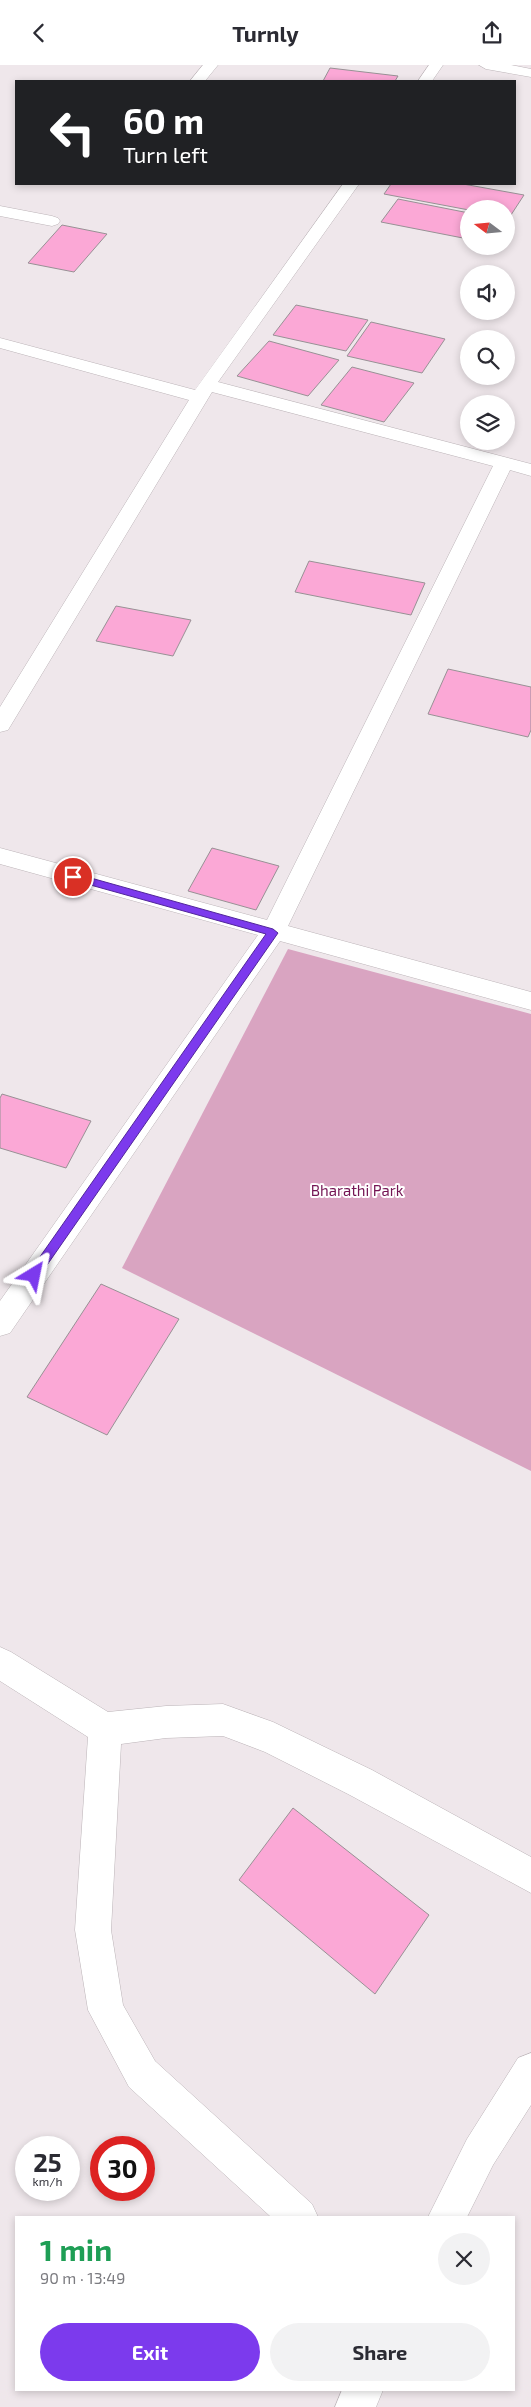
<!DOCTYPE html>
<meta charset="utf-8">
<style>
body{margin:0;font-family:"Exo 2",sans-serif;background:#f2f2f3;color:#2b2b33;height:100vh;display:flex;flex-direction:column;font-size:19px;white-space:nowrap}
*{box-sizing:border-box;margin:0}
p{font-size:16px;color:#7c7c81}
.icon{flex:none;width:28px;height:28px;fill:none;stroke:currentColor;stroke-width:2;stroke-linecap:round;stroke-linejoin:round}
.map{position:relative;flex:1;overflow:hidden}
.panel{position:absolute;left:15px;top:2151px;width:500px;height:175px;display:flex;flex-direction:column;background:#fff;border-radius:0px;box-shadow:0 2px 8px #0003}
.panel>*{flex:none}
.top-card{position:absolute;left:15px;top:15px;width:501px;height:105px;border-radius:0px;box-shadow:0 2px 8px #0003;background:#202124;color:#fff;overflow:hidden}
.needle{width:32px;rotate:286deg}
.controls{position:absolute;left:460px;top:135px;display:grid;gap:10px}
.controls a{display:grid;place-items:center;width:55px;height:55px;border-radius:50%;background:#fff;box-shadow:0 2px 8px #0003;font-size:25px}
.speed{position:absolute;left:15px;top:2071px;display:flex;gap:10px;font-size:25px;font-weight:700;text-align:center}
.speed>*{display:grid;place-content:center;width:65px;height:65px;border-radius:50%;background:#fff;box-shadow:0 2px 8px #0003;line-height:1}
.speed small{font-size:12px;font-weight:400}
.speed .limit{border:8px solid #d22;background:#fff;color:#111}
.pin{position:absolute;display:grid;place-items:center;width:42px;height:42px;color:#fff;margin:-21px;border:2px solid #fff;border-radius:50%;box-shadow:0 1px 5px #0007}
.me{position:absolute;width:55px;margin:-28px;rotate:35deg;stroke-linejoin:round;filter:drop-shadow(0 0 4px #0008)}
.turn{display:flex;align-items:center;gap:18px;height:105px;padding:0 25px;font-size:22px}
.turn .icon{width:65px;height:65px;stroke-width:2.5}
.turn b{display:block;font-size:35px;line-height:42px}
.round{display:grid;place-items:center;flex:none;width:52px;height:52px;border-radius:26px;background:#f2f2f3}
.summary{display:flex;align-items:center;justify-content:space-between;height:85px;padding:0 25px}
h1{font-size:30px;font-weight:700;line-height:38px;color:#1e9e55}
.primary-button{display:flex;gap:10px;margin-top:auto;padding:10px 25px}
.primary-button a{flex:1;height:58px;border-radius:30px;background:#7c3aed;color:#fff;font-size:20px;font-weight:700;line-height:58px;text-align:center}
.primary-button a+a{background:#f2f2f3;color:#2b2b33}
header{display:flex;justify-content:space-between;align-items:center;height:65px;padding:0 25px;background:#fff;font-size:22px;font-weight:700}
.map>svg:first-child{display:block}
</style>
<header><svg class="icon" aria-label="back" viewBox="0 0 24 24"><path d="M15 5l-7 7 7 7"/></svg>Turnly<svg class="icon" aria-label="share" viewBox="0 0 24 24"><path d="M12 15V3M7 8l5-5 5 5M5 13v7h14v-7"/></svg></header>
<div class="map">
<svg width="531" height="2342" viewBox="0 0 531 2342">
<rect width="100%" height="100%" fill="#efe7eb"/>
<polygon fill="#d9a4c1" points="288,884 531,949 531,1406 122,1203"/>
<g fill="#fba8d6" stroke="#989195">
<polygon points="330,3 398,11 395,16 323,16"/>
<polygon points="391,119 463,119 524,130 509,153 506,153 506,144 469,145 384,129"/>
<polygon points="398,134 469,148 469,172 468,174 381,157"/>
<polygon points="62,160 107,169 74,207 28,198"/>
<polygon points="296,240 368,255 346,286 273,270"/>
<polygon points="371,257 445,274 422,308 347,291"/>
<polygon points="269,276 339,295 308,331 237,311"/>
<polygon points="352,302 414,318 384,357 321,340"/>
<polygon points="309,496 425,518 411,550 295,527"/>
<polygon points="116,541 191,555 173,591 96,576"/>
<polygon points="448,604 531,622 531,665 528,672 428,649"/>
<polygon points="212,783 279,801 256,845 188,826"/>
<polygon points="2,1029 91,1056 66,1103 0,1083 0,1033"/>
<polygon points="101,1219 179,1254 107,1370 27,1332"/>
<polygon points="293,1743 429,1850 375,1929 239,1815"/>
</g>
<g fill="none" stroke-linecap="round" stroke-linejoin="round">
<g stroke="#bcb4b8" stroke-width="1">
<g id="minor">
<polygon points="203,0 218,0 205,16 190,16"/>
<polygon points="429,0 443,0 432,16 418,16"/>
<polygon points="479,0 511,0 531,4 531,12 486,4"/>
<polygon points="343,119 359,119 218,317 531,399 531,411 510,405 288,861 531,927 531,945 280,876 10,1268 0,1271 0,1236 258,870 0,799 0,783 267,855 493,401 212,327 8,665 0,667 0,642 189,335 0,283 0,273 195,325"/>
<polygon points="0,141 52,151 58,153 60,156 58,159 52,161 0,151"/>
<polygon points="0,1582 11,1587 108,1647 166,1641 223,1639 273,1657 372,1705 531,1792 531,1828 348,1729 265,1687 223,1671 166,1673 121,1679 111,1865 123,1940 155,1996 312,2139 318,2152 271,2152 129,2022 88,1945 75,1865 88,1672 0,1616"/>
<polygon points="531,1988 531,2040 493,2100 467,2152 428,2152 467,2074 518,1993"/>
<polygon points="342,2325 383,2325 376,2342 335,2342"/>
</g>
</g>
<use href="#minor" fill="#fff" fill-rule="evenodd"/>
</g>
<polygon fill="#7c3aed" stroke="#51269a" points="73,808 273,864 278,868 38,1213 30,1213 28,1210 30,1206 266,869 69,814 68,812"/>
<g text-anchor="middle" stroke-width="4" stroke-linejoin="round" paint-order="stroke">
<g font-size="15" fill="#741554" stroke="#fff">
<text x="357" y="1131">Bharathi Park</text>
</g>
</g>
</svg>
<div class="controls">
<a><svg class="needle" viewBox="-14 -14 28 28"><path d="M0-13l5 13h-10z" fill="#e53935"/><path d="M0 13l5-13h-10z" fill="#7c7c81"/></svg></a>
<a><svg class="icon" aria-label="sound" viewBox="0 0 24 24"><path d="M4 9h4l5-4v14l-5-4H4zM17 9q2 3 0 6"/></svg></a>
<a><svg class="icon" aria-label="search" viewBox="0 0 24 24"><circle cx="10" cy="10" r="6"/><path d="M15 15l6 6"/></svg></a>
<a><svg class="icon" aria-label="layers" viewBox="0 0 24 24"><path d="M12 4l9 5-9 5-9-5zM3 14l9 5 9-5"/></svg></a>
</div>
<div class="speed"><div>25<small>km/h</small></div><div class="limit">30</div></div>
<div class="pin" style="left:73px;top:812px;background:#d93025"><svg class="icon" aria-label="arrive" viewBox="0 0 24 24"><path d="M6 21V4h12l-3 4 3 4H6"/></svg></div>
<svg class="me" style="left:34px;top:1210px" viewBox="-20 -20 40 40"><path d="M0-17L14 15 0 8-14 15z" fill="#7c3aed" stroke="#fff" stroke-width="4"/></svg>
<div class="top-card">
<div class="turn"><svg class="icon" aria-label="left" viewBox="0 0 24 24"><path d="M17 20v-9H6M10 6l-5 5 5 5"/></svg><div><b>60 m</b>Turn left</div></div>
</div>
<section class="panel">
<div class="summary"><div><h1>1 min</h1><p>90 m · 13:49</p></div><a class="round"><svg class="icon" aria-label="close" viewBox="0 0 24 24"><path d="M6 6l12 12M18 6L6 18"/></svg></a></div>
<div class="primary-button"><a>Exit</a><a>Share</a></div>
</section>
</div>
